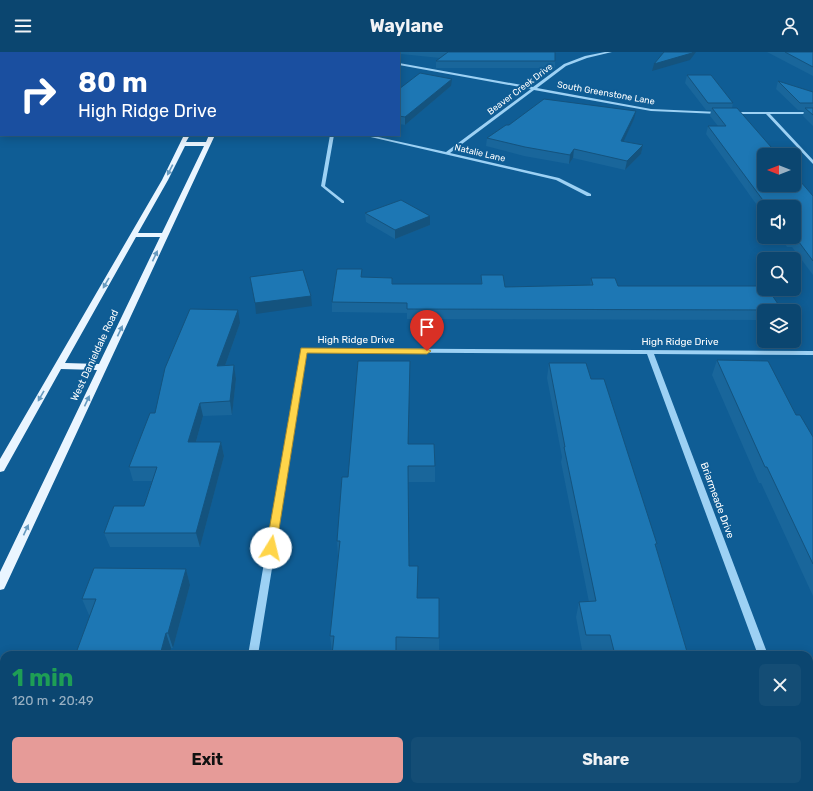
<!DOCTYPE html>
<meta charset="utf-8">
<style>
body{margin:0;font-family:Rubik,sans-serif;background:#144d75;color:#f1f3f6;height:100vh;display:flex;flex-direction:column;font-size:15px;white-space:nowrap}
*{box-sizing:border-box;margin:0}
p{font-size:13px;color:#9ab1c3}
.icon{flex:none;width:22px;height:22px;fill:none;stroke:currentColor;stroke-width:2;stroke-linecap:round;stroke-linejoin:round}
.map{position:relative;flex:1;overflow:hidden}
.side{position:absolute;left:0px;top:599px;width:813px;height:140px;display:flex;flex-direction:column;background:#0b4670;border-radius:12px 12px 0 0;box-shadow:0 2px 10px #0003,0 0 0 1px #2b5e83}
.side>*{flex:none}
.hud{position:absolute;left:0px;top:0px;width:400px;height:84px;box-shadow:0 2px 10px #0003,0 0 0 1px #2b5e83;background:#1a4fa0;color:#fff;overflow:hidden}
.needle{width:26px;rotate:270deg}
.fabs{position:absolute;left:757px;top:96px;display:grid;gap:8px}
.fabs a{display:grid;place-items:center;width:44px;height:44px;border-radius:6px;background:#0b4670;box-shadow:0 2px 10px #0003,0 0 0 1px #2b5e83;font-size:20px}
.pin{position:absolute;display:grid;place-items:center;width:34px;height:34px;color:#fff;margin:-41px -17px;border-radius:50% 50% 50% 0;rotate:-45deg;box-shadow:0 0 4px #0007}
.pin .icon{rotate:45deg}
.me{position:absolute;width:44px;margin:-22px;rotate:9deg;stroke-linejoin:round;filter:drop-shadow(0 0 3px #0008)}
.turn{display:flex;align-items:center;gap:14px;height:84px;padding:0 12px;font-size:18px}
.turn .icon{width:52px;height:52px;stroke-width:2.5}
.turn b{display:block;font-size:28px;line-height:34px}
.round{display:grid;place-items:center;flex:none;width:42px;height:42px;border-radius:6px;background:#144d75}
.headline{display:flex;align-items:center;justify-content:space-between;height:68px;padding:0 12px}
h1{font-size:24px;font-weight:700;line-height:30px;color:#1e9e55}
.cta{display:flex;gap:8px;margin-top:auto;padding:8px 12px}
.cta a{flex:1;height:46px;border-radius:6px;background:#e69b98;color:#111;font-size:16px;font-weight:700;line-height:46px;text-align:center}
.cta a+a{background:#144d75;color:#f1f3f6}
header{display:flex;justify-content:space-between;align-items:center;height:52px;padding:0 12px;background:#0b4670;font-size:18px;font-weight:700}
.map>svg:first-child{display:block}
</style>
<header><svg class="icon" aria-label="menu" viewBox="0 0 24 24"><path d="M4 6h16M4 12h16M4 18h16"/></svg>Waylane<svg class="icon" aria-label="person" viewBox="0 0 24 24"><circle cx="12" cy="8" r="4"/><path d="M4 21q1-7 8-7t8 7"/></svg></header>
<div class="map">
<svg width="813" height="739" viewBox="0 0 813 739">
<rect width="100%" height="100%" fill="#0f5d95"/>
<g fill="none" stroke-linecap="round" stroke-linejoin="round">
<g fill="#9dd1f4" fill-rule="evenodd">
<polygon points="605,0 612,0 587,6 566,14 537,36 651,57 719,60 721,61 719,62 651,59 534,38 450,101 559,126 591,142 591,144 587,144 556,128 362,83 369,83 446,100 531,37 399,13 399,11 533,35 564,12 585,4"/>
<polygon points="733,60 813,60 813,62 770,62 813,108 813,112 766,62 732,62 732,60"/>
<polygon points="330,83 334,83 325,134 344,149 344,151 342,151 321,134"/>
<polygon points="304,296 813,299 813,303 654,302 768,603 758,603 647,302 307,300 258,603 248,603 301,298"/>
<polygon points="809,722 813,724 813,739 808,739 807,735 809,735"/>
<polygon points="227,735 237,735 236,739 226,739"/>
</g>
<g fill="#eaf5ff" fill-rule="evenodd">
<rect x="249" y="0" width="4" height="1"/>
<path d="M184 83H190L186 90H206L209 83H215L6 533 4 537 0 538V520L97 318 61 317 4 419 0 420V407L162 128ZM185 94H204L162 181H138L168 128ZM136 185H160L99 312 65 311Z"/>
</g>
</g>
<g fill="#19669b">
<polygon points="398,0 555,0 555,16 436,16 436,9 440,6 401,2"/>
<polygon points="767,0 813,0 813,24"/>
<polygon points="687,23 733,51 732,56 813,144 813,223 792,195 787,195 780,185 794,185 794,155 764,155 764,163 706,82 708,74 718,74 710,64 711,58 706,58 685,31"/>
<polygon points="778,29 813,40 813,74 803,64 804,59 798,58 776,37"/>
<polygon points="451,34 405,73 399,72 399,37"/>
<polygon points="634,67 623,89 643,93 641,102 625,118 573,106 569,112 524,104 486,94 487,86"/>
<polygon points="365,161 430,173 395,187 366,170"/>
<polygon points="481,223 505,235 590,233 591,226 618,234 782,258 782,259 764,259 764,268 407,267 407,261 332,260 332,250 362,225 392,226 393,232 481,232"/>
<polygon points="240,271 225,314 234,313 236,327 232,363 203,364 196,390 221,390 224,404 200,495 110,495 104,481 144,454 152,429 133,429 129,415 155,361"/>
<polygon points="717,308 796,363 813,385 813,544 761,431 759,431 712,323"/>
<polygon points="549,311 591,327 657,492 656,495 688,603 607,603 606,598 582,598 576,565 579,550 589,550 561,410 562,405 547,326"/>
<polygon points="410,324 408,392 435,414 435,430 408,430 409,514 417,546 439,586 439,602 332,600 330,584 338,505 337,489"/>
<polygon points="186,517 190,533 173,596 171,596 170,603 67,603 76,601 90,563 89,563 82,547"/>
</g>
<g fill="#14537e">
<polygon points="693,0 696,0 690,8 652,19 654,12"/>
<polygon points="452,27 451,34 405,73 405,65"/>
<polygon points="636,59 634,67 620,97 621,89"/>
<polygon points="643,93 641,102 625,118 627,109"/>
<polygon points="574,97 573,106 569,112 570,103"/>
<polygon points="430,164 430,173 395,187 395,178"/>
<polygon points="311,244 312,254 256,262 255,251"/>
<polygon points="238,258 240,271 220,328 217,314"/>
<polygon points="410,309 410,324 408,407 408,392"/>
<polygon points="234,313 236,327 232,363 230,349"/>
<polygon points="200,351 203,364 192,404 188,390"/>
<polygon points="221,390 224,404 200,495 196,481"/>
<polygon points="186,517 190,533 173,596 168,581"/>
<polygon points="166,581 171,596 170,603 160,603"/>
</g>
<g fill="#1d77b4" stroke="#14537e">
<polygon points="282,0 307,0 306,1 282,1"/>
<polygon points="448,0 555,0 555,9 436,9"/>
<polygon points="664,0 693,0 692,1 654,12"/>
<polygon points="785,0 813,0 813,15"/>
<polygon points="420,21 452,27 405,65 399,64 399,37"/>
<polygon points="687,23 711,23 733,51 708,51"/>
<polygon points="778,29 813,40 813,51 800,51"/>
<polygon points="544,47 636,59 621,89 643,93 627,109 574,97 570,103 525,95 487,86 506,73 509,73"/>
<polygon points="712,56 737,56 778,103 764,103 764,133 794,133 794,122 813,144 813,209 796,186 790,186 790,185 794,185 794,155 768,155 708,74 726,74"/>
<polygon points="805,56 813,56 813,63"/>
<polygon points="401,148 430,164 395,178 365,161"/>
<polygon points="337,217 362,217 361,225 392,226 392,232 482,232 481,223 503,223 505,235 593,233 591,226 615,226 618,234 764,234 764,237 768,237 782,258 407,257 407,251 332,250"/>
<polygon points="303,218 311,244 255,251 250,225"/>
<polygon points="190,257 238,258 217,314 234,313 230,349 200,351 188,390 221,390 196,481 104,481 114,454 144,454 157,415 129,415 150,361 155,361 165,316"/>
<polygon points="717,308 768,309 796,363 800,363 813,385 813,512 767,415 765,415"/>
<polygon points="358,309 410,309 408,392 434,392 435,414 408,414 409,514 418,514 417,546 439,546 439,586 396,585 396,603 332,603 334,584 330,584 340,489 337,489 342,425 348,425"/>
<polygon points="549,311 586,311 591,327 604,327 657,492 655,492 688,603 615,603 610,583 586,583 579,550 596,549 564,395 565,395"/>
<polygon points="94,516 186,517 168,581 166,581 160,603 67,603 68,601 76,601 96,547 82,547"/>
<rect x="322" y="735" width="85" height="4"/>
</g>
<defs><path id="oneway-solid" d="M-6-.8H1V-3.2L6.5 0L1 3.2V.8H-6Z"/></defs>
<g fill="#679abf">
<use href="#oneway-solid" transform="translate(170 118) rotate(117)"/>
<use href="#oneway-solid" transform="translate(155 204) rotate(-65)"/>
<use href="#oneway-solid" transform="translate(106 231) rotate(120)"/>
<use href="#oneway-solid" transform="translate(120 279) rotate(-65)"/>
<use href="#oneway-solid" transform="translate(41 344) rotate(120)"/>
<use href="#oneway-solid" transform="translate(87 349) rotate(-65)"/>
<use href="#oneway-solid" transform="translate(26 478) rotate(-65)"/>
</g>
<polygon fill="#ffd54a" stroke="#a68a30" points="301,296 427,297 431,299 427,302 307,301 276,496 271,500 266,496"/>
<g text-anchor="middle" stroke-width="4" stroke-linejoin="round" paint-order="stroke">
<g font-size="9" fill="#fff" stroke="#0f5d95">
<text transform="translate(520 37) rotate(-37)" y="3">Beaver Creek Drive</text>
<text transform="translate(606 41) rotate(10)" y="3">South Greenstone Lane</text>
<text transform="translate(480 101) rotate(13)" y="3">Natalie Lane</text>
</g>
<g font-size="10" fill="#fff" stroke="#0f5d95">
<text x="356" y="291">High Ridge Drive</text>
<text x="680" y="293">High Ridge Drive</text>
<text transform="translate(94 303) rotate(-65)" y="4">West Danieldale Road</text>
<text transform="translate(718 448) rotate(70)" y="4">Briarmeade Drive</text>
</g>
</g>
</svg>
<div class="fabs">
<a><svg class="needle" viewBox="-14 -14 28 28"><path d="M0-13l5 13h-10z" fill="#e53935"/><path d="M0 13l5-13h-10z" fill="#9ab1c3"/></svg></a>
<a><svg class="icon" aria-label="sound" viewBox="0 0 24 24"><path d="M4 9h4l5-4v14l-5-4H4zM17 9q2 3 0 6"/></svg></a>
<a><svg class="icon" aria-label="search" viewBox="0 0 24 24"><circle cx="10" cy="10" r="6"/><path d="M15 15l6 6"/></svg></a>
<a><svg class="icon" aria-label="layers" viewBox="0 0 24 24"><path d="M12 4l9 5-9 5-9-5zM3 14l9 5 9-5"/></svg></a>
</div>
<div class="pin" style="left:427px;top:299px;background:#d93025"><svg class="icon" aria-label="arrive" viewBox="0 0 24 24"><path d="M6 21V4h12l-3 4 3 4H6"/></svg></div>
<svg class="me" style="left:271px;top:496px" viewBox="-20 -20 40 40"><circle r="19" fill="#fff"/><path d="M0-13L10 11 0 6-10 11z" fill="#ffd54a"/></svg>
<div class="hud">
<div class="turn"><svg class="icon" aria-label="right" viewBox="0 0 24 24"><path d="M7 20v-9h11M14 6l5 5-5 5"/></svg><div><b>80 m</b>High Ridge Drive</div></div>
</div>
<section class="side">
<div class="headline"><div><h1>1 min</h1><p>120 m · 20:49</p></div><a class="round"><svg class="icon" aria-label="close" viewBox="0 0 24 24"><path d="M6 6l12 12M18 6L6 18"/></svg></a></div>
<div class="cta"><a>Exit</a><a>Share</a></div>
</section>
</div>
